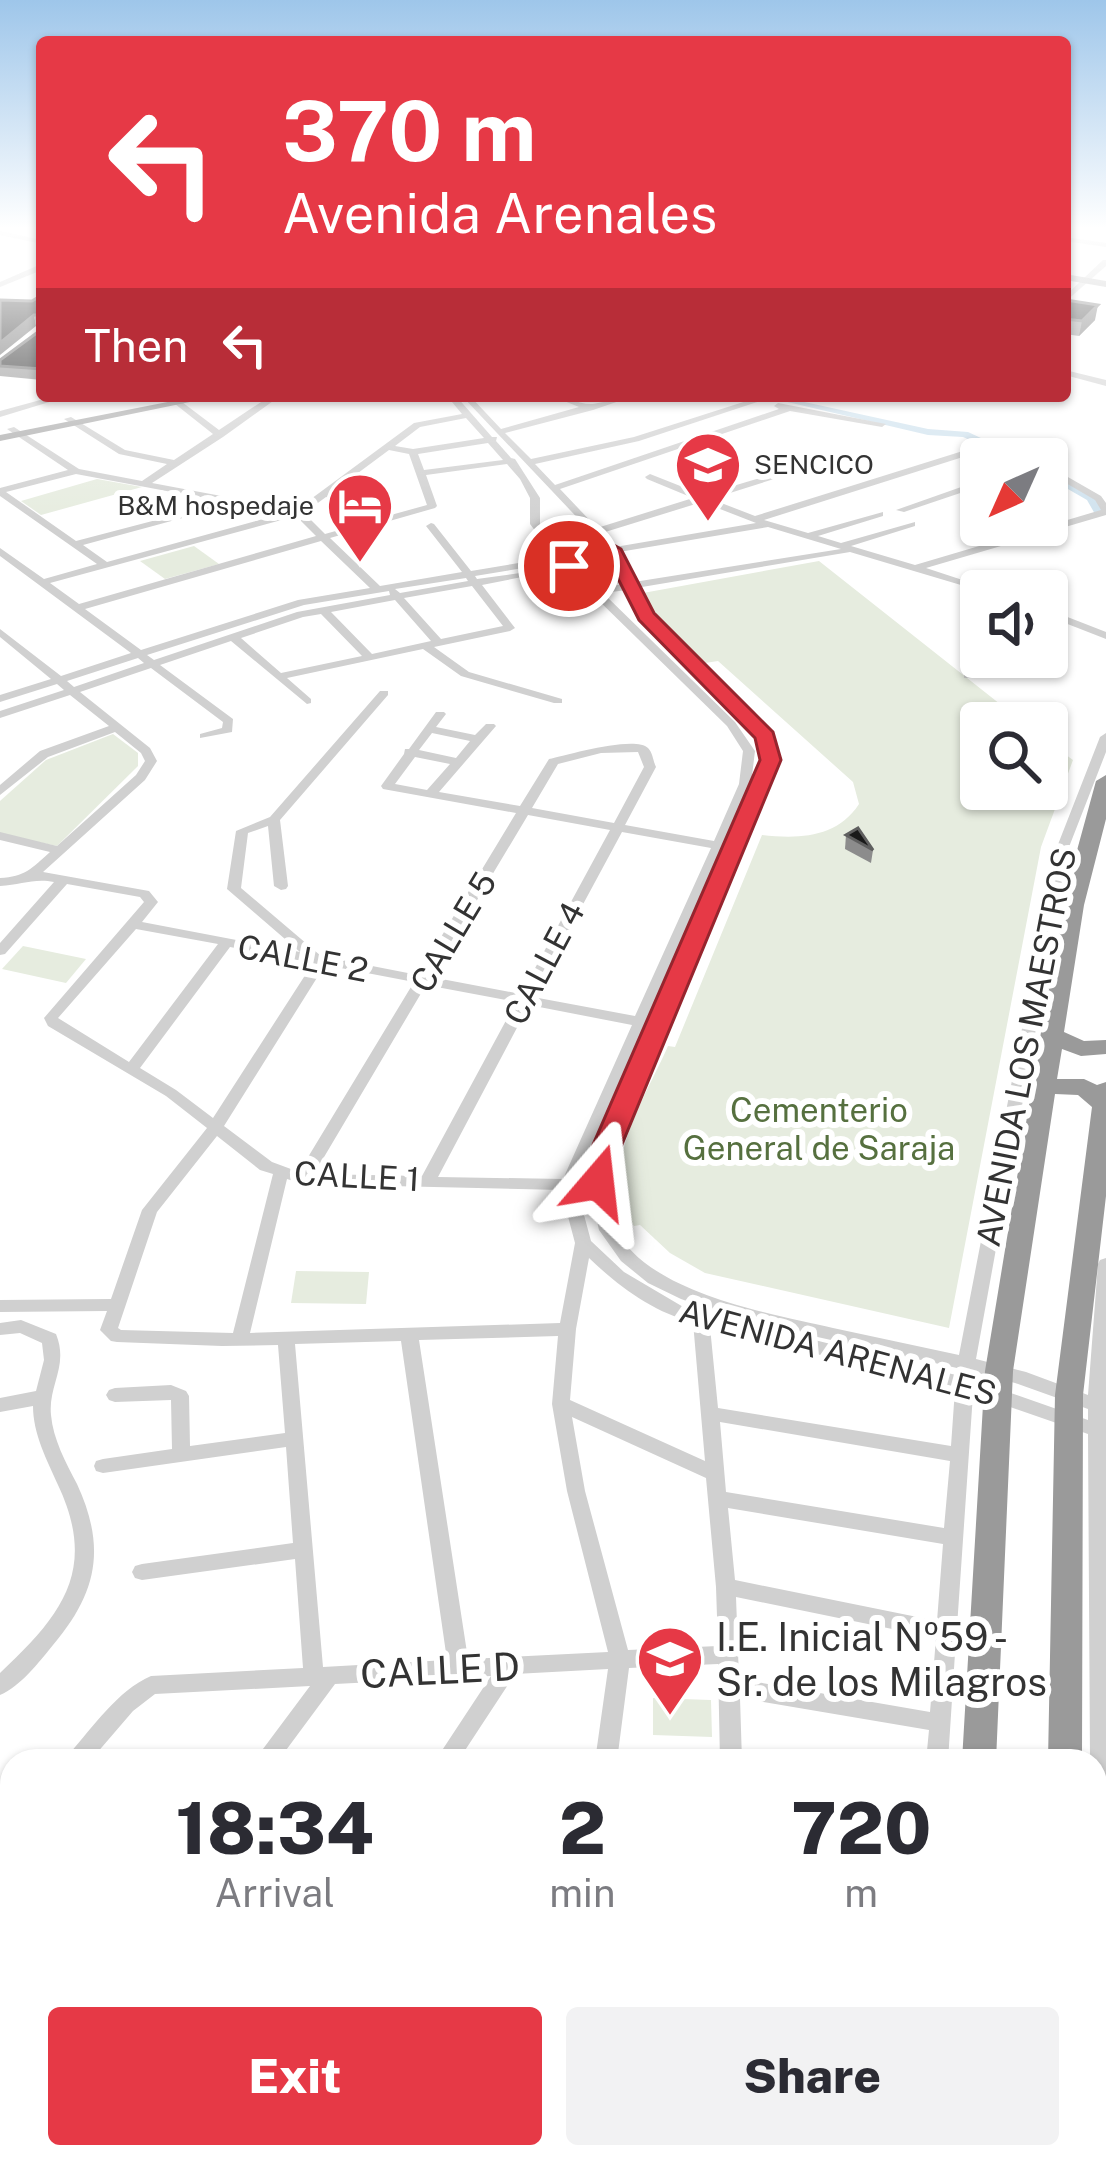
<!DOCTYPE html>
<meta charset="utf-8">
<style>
body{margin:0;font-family:"Public Sans",sans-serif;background:#f2f2f3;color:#2b2b33;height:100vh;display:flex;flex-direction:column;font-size:45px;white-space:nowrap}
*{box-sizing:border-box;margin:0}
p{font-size:39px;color:#7c7c81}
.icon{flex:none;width:66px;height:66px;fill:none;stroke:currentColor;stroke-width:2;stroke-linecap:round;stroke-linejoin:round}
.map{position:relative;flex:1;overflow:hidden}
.side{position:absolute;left:0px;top:1749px;width:1107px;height:420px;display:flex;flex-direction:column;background:#fff;border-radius:36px 36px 0 0;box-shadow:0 3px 9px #0004}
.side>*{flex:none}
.hud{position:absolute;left:36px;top:36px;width:1035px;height:366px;border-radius:12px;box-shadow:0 3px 9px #0004;background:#e63946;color:#fff;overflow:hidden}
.needle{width:78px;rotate:225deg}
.tools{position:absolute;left:960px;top:438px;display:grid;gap:24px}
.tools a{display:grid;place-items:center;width:108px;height:108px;border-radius:12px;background:#fff;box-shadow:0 3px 9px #0004;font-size:60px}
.pin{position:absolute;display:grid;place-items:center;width:102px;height:102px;color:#fff;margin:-51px;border:6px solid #fff;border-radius:50%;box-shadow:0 3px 12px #0007}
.me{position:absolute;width:132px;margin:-66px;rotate:17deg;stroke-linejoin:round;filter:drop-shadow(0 0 9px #0008)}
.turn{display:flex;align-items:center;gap:42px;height:252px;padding:0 48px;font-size:54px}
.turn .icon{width:156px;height:156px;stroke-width:2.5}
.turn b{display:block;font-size:84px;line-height:102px}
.then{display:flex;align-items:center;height:114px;padding:0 48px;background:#0003;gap:24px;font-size:45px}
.eta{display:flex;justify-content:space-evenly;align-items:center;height:204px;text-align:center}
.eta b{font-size:72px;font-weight:800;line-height:84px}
.cta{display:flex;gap:24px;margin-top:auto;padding:24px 48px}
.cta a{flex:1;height:138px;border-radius:12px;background:#e63946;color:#fff;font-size:48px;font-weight:800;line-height:138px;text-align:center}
.cta a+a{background:#f2f2f3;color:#2b2b33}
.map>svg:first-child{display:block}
</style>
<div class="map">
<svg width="1106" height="2169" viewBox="0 0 1106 2169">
<rect width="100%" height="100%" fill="#fff"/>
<g fill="#e6ecdf">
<polygon points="97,479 142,487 41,515 21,501"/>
<polygon points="194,546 219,564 165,579 140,561"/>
<path d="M819 561 1024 723H981V789H1047V741L1073 760 1041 847 949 1328 705 1273 670 1253 640 1225 634 1226C596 1169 644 1101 668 1046L675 1047 762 835C799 839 837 838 859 804L853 782 718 661 705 663 650 609 643 593Z"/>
<polygon points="113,734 138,753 138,766 57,846 0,834 0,801 46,760"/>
<polygon points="23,946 86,959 66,983 2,969"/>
<polygon points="296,1271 369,1272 366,1304 291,1303"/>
<polygon points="653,1698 711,1700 712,1737 653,1735"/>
</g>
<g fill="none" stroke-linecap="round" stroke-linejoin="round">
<g fill="#cfe2ee" fill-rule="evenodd">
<polygon points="762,396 777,396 928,429 968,432 1026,459 1013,459 963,437 928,435"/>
<polygon points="1047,470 1094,496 1103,512 1101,514 1095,514 1087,500 1047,477"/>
</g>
<g fill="#d0d0d0" fill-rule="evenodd">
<polygon points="0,231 42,240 42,244 0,235"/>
<polygon points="1065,237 1106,243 1106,247 1065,241"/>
<polygon points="1103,260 1106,260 1106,266 1065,302 1065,296"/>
<polygon points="39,265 42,265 42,270 0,287 0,282"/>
<polygon points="1065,370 1106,380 1106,386 1065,375"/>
<polygon points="55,396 69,396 0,417 0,411"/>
<path d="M165 396H174L219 430 270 396H280L223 437 152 483 296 510 414 423 462 414 447 396H456L492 437H497L496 441 511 458 515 459 540 498V524L564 555 606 548 462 396H470L501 429 579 407 552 396C566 396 579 405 593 404 607 402 619 396 634 396L593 410 505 433 531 459 634 437 759 397 766 399 639 441 535 464 555 485 779 409 774 406 778 403 886 424 882 427 790 411 560 489 597 528 693 498 647 479 645 477 650 474 703 495 837 455V459L711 499 755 516 982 445 985 446V450L764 520 808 533 883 512V516L818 536 841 543 915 522V526L851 546 915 565 1101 510 1095 500 1047 472V465L1101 496 1106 503V515L926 568 996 591H981L850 552 636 588 650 615 770 734 777 760 767 791 612 1154C609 1179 605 1202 615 1226 642 1292 771 1314 833 1328 875 1337 917 1346 959 1355L1057 847 1100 737 1106 733V752L1069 847 976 1359 1026 1372 1088 1395 1098 1264 1100 1260 1106 1258V2169H1092V2157H1095V1761H1090L1088 1434 973 1394 957 1627 959 1632 956 1638 948 1761H926L929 1730 740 1698 742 1761H720L718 1664 629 1668 617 1761H595L608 1669 515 1674 458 1761H435L491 1676 335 1684 278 1761H254L310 1686 155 1694 133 1711 90 1761H66L69 1754C94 1726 117 1691 151 1676L303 1668 295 1559 142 1580 135 1578 132 1572 135 1566 142 1564 293 1543 286 1447 103 1473 96 1471 94 1466 96 1461 103 1459 172 1449 171 1400 115 1402 109 1400 106 1395 109 1390 115 1388 171 1385 186 1391 189 1396 190 1446 285 1433 278 1345 222 1346 117 1342 111 1341 100 1330 107 1311 0 1312V1300L111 1299 142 1210 207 1128 166 1096 48 1026 44 1018 144 902 140 897 67 884 5 954 0 955V943L54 882C34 878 21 885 0 886V878C25 877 32 868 50 852L0 840V832L57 846 136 775 145 761 141 753 115 732 48 757 0 795V785L40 751 109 726 70 695 0 718V711L64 690 57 684 0 702V695L51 679 0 637V629L61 676 131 653 0 556V548L44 579 97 564 0 496V488L68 470 7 429 14 427 79 469 142 481 167 464 119 454 64 419 71 417 125 450 174 460 213 434ZM466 418 484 438 413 449 395 446 420 427ZM488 443 503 460 424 470 418 454ZM389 450 409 454 427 505 380 518 351 498 331 493ZM507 464 520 479 530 498V524L555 557 471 571 434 524 431 523 426 526 462 572 380 586 330 538 435 508 437 506 426 475ZM76 474 225 502 76 541 6 492ZM326 497 345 502 371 521 325 534 304 513ZM702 502 756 523 615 547 602 533ZM234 504 285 513 107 562 83 545ZM296 516 316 536 79 604 50 583ZM768 527 841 549 634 582 619 552ZM321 541 370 588 298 600 141 650 85 609ZM609 554 624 584 598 588 569 560ZM559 562 589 594 593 595 727 726 743 751 739 784 714 841 625 825 656 767C653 761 653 753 648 748 635 735 567 755 549 759L520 806 439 792 496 726 494 724H486L475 735 436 727 446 714 444 712H436L409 749H405L404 754 381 786 383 789 516 813 418 975 321 956 241 888 248 833 268 826 274 886 281 890 286 889 288 886 280 820 388 695V691H380L270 817 236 831 227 889 300 952 142 922 158 902 149 891 43 872 145 780 157 761 150 748 80 692 151 668 223 722 222 728 200 734V738L232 732 233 719 160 665 231 641 307 704 311 703V699L287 678 423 649 461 676 554 703H562V699L469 672 434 647 510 631 515 628 482 585 527 576V572L477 579 475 576ZM466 578 468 581 400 593 395 589ZM472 586 503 626 441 639 404 598ZM627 590 641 618 760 737 765 760 755 791 596 1154 591 1196 599 1230 621 1261 648 1283 681 1299 723 1314 795 1332 957 1368 956 1375 685 1308 624 1272 591 1241 576 1185 645 1027 653 1023 648 1019 751 784 755 751 735 722 603 593ZM389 591 390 595 297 612 154 660 147 655 304 605ZM395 600 431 641 372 654 331 612ZM321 614 362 656 281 673 241 638 303 617ZM138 658 144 663 74 687 67 681ZM432 733 470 741 456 758 419 750ZM638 752 644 767 614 823 532 808 558 764 601 753ZM415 757 450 764 427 790 395 784ZM528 815 610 830 521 994 431 977ZM622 832 711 848 635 1016 533 997ZM136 929 218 944 129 1062 58 1018ZM230 947 313 963 213 1118 176 1090 140 1068ZM325 965 414 982 299 1172 272 1162 224 1126ZM426 985 516 1002 422 1176 314 1174ZM529 1005 632 1025 563 1179 438 1177ZM217 1136 260 1170 273 1174 233 1333 121 1330 118 1328 157 1212ZM287 1179 303 1184 561 1190 575 1243 560 1323 250 1333ZM589 1258C617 1285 654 1313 693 1322L705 1461 570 1400 576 1329ZM710 1327 955 1389 951 1446 718 1408ZM558 1336 552 1404 567 1491 608 1652 468 1659 419 1340ZM401 1341 447 1660 323 1667 295 1344ZM974 1372 1015 1383 1088 1409V1420L974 1380ZM572 1417 706 1478 716 1587 718 1646 628 1650 585 1491ZM720 1422 950 1461 944 1528 726 1492ZM728 1508 943 1544 937 1621 735 1580ZM736 1597 936 1638 930 1712 739 1679Z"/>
<polygon points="1031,455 1034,456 1036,459 1026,459"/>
<polygon points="981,480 981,486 904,512 896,510"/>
<polygon points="1047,609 1106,632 1106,639 1047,616"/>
<polygon points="984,657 996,657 972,678 964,678 964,674"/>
<path d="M21 1320 56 1334C69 1366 48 1385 51 1415 53 1439 66 1463 77 1484 106 1547 98 1592 53 1645 39 1662 21 1686 0 1695V1673C62 1615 98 1570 58 1485 47 1460 33 1434 33 1406L0 1412V1398L36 1391 44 1360 42 1343 20 1333 0 1335V1323Z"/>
<polygon points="12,1827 12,1854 0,1862 0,1834"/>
<polygon points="0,1878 12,1884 12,1908 0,1902"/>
<polygon points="12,2076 12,2108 0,2115 0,2083"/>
<polygon points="162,2157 191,2157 185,2169 156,2169"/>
<polygon points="372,2157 400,2157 394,2169 366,2169"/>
<path d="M407 2157C425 2157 446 2151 454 2169 437 2169 415 2169 407 2157Z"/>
<rect x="572" y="2157" width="26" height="12"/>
<rect x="725" y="2157" width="26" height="12"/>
<polygon points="897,2157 923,2157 922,2169 896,2169"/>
</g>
<g fill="#ababab" fill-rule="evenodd">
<polygon points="1065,274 1106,281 1106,287 1065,280"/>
<polygon points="198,396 219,396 0,441 0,435"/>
</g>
<g fill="#9a9a9a" fill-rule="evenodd">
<polygon points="1106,775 1106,819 1084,905 1064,1032 1084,1041 1106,1040 1106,1054 1081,1056 1062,1049 1057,1079 1084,1079 1097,1085 1106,1082 1106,1196 1083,1395 1082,1761 1048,1761 1055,1395 1092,1107 1078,1095 1055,1094 1013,1371 996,1761 962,1761 985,1371 1062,905 1096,781"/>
<polygon points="939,2157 979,2157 978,2169 938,2169"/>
<rect x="1041" y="2157" width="40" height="12"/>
</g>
</g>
<g fill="#8c8c8c">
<polygon points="42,295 42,326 36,326 32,301"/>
<polygon points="1065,301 1095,320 1079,336 1065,334"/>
<polygon points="42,329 42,380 0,376 0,360"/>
<polygon points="1012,584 1043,591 1011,591"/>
<polygon points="846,835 873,850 871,863 845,849"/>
</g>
<g fill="#5f5f5f">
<polygon points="1098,305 1095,320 1079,336 1082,321"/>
<polygon points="34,315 36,326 0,355 0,343"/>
<polygon points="1045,579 1043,591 1032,591"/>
</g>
<g fill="#1a1a1a" stroke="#5f5f5f" stroke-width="3">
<polygon points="42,295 42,315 34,315 0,343 0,300 32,301"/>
<polygon points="1066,300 1098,305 1082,321 1065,319"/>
<polygon points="42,329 42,369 0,366 0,360"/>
<polygon points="1029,572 1045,579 1032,590 1012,584"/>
<polygon points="858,828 873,850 846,835"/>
</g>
<linearGradient id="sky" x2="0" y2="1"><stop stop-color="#9ec6ea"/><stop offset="0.43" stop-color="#fff"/><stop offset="1" stop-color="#fff" stop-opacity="0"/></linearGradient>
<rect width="1106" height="529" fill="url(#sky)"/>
<polygon fill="#e63946" stroke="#96252e" stroke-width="3" points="612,544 621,549 654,613 773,732 781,760 618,1154 613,1182 598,1192 584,1182 589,1154 760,760 755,738 639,620 606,555 574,561 578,566 569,572 551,557"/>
<defs>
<g id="university-pin" transform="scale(3.45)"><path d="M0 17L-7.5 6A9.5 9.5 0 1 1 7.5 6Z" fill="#e63946" stroke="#fff"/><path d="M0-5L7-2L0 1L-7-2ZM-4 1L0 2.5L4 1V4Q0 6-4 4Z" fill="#fff"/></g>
<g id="hotel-pin" transform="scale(3.45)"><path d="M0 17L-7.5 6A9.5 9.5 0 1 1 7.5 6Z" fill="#e63946" stroke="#fff"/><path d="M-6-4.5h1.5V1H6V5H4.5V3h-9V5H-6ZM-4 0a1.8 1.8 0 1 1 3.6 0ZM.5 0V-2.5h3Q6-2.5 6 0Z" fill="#fff"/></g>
<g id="school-pin" transform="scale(3.45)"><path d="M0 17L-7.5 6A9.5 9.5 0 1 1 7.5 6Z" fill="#e63946" stroke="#fff"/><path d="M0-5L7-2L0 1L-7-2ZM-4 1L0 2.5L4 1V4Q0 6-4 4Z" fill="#fff"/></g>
</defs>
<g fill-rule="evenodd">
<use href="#university-pin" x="708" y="465"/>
<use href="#hotel-pin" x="360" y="506"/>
<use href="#school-pin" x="670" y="1659"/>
</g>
<g text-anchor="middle" stroke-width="12" stroke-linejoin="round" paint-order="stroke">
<g font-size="27" fill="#333" stroke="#fff" text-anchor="start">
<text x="754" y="474">SENCICO</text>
<text x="314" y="515" text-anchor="end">B&amp;M hospedaje</text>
</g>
<g font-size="33" fill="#333" stroke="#fff">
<text transform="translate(453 932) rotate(-59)" y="12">CALLE 5</text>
<text transform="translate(303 958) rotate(11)" y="12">CALLE 2</text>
<text transform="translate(544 963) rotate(-62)" y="12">CALLE 4</text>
<text transform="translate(1026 1047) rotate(-79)" y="12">AVENIDA LOS MAESTROS</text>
<text transform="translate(357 1176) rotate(3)" y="12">CALLE 1</text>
<text transform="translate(838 1352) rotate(15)" y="12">AVENIDA ARENALES</text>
</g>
<g font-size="33" fill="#56703f" stroke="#fff">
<text x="819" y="1122">Cementerio<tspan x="819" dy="38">General de Saraja</tspan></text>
</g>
<g font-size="39" fill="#333" stroke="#fff" text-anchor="start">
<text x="716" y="1651">I.E. Inicial Nº59 -<tspan x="716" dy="45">Sr. de los Milagros</tspan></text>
</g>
<g font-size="39" fill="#333" stroke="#fff">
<text transform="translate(440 1670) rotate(-3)" y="14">CALLE D</text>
</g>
</g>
</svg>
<div class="tools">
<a><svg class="needle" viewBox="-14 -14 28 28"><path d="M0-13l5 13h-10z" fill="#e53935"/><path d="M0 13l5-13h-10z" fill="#7c7c81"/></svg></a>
<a><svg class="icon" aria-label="sound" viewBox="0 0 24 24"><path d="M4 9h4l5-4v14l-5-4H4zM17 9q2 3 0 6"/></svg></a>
<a><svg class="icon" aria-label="search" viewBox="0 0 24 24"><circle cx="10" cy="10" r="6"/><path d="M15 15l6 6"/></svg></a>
</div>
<div class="pin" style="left:569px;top:566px;background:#d93025"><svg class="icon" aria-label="arrive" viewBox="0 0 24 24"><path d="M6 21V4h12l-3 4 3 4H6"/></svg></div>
<svg class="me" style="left:598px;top:1182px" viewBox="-20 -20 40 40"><path d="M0-17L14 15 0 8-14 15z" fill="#e63946" stroke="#fff" stroke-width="4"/></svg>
<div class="hud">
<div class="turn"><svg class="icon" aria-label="left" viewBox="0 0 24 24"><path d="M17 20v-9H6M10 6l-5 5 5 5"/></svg><div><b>370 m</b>Avenida Arenales</div></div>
<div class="then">Then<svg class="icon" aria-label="left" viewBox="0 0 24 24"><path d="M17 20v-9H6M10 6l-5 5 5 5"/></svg></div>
</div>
<section class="side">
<div class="eta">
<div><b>18:34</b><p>Arrival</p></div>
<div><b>2</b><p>min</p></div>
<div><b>720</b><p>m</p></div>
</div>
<div class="cta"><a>Exit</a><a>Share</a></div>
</section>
</div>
